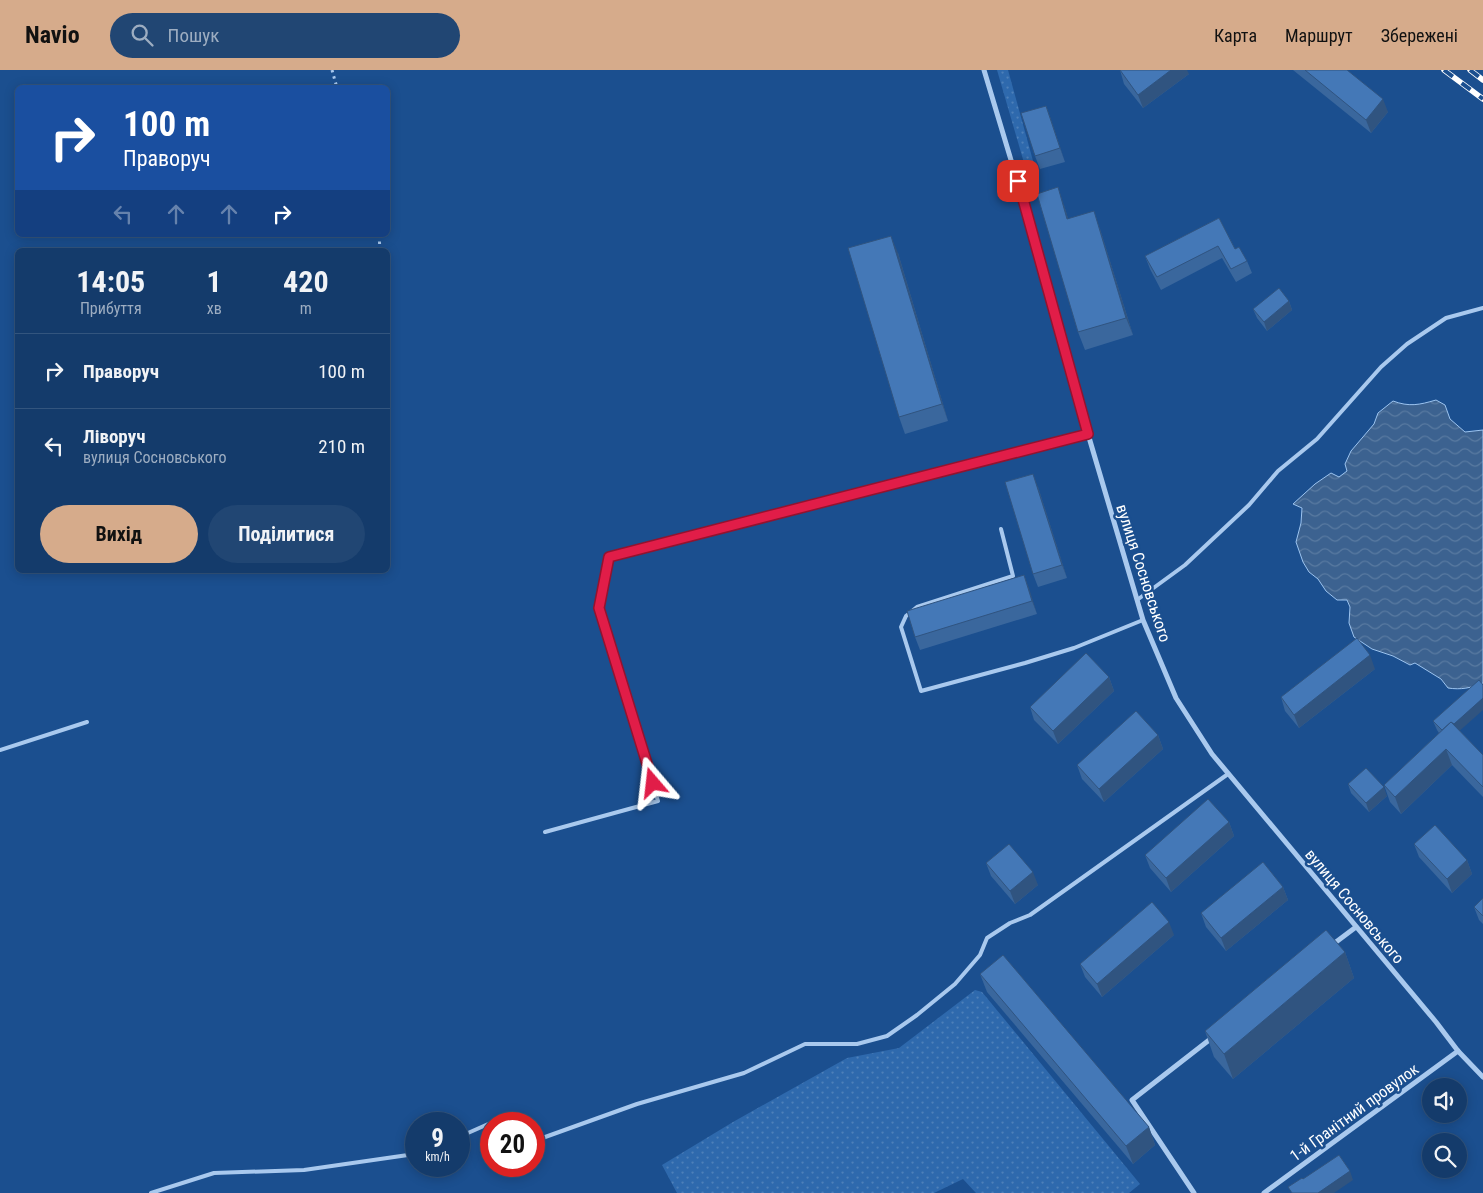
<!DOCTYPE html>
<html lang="uk">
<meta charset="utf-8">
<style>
body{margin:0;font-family:"Roboto Condensed",sans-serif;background:#214673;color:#f1f3f6;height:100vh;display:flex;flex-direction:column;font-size:19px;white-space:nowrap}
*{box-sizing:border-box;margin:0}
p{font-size:16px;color:#9dadc1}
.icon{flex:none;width:28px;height:28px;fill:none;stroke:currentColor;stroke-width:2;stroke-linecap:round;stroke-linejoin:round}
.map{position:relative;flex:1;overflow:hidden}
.drawer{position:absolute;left:15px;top:178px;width:375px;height:325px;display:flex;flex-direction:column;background:#143b6b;border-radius:8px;box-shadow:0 2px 12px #0003,0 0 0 1px #33557e}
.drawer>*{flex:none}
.hud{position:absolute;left:15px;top:15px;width:375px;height:152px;border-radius:8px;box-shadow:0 2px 12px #0003,0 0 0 1px #33557e;background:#1a4fa0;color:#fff;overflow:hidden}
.tools{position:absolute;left:1422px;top:1008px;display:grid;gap:10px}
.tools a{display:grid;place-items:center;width:45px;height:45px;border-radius:50%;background:#143b6b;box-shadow:0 2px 12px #0003,0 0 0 1px #33557e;font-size:25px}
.speed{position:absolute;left:405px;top:1042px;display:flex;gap:10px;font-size:25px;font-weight:700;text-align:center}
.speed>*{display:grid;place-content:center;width:65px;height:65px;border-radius:50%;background:#143b6b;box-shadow:0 2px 12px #0003,0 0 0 1px #33557e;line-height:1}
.speed small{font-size:12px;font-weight:400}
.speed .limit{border:8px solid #d22;background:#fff;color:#111}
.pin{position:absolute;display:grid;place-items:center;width:42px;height:42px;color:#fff;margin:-21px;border-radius:10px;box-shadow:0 2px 8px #0006}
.me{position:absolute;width:55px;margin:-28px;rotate:343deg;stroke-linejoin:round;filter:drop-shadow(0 0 4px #0008)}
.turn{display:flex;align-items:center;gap:18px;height:105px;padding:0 25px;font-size:22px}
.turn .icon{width:65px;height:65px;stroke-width:2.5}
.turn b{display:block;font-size:35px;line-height:42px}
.lanes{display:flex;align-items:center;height:48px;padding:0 25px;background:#0003;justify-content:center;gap:25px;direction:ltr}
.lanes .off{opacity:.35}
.eta{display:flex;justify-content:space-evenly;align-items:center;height:85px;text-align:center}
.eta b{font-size:30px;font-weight:700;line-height:35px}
.primary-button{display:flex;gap:10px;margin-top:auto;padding:10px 25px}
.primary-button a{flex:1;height:58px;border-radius:30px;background:#d6ab8b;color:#111;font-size:20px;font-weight:700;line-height:58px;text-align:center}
.primary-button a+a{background:#214673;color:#f1f3f6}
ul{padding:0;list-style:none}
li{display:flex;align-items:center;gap:15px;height:75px;padding:0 25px;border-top:1px solid #33557e}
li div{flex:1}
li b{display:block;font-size:19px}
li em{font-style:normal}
header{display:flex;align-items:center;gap:30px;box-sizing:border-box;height:70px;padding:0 25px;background:#d6ab8b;color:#111}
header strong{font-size:24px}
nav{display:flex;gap:28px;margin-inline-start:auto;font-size:18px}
.search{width:350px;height:45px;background:#214673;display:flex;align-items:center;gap:12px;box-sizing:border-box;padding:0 18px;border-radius:28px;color:#9dadc1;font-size:19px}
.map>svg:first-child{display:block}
</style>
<header>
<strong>Navio</strong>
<div class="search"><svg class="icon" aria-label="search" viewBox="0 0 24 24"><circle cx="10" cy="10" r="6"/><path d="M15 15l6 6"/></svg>Пошук</div>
<nav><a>Карта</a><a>Маршрут</a><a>Збережені</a></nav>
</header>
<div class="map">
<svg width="1483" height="1123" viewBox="0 0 1483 1123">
<defs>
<pattern id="green-dots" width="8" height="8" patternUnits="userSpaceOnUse" patternTransform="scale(1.25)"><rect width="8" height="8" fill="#2e69ad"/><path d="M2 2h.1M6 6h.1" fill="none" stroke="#4d80b9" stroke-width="1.8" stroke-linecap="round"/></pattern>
<pattern id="water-waves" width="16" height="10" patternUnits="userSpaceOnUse" patternTransform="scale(1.25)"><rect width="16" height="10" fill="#3c6290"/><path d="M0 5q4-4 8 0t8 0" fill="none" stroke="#597aa1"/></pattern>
</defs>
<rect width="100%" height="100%" fill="#1b4f8f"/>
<g fill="url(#green-dots)">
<polygon points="997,0 1008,0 1038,109 1029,110"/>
<polygon points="975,920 982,922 1140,1114 1129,1123 976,1123 963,1109 934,1123 677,1123 662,1095 733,1052 847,988 899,978"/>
</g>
<path fill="url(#water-waves)" stroke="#9cc4f0" d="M1436 330 1445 335 1450 349 1465 362 1483 360V613C1471 618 1461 620 1448 618L1441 609 1415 593 1410 595 1393 586 1372 579 1354 567 1349 553 1350 537 1347 530H1337L1326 521 1318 509 1309 502 1303 492 1296 472 1301 453 1302 438 1293 434 1315 414 1331 403 1339 407 1347 401 1345 394 1351 381 1374 354 1378 343 1393 331C1409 337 1419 335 1436 330Z"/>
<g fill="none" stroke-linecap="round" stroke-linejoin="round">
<g stroke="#a9c9ee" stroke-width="3" stroke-dasharray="2.5 4" stroke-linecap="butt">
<polyline points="332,0 337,18"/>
<polyline points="379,165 380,180"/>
</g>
<g stroke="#a9c9ee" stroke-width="4">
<polyline points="1001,459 1013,506 917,537 906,546 901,557 921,621 1025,593 1074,578 1143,550"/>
<polyline points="1137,530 1185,495 1249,435 1278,401 1317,369 1381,297 1407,274 1446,248 1483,238"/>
<polyline points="0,680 87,652"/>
<polyline points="545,762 658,731 599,539 609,487 1088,364"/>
<polyline points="459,1067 495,1051 500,1054"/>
<polyline points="534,1071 637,1034 744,1003 805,974 857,974 887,966 917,945 955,914 980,885 987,868 1010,853 1030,845 1228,704"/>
<polyline points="151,1123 214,1103 304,1100 408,1085 416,1082"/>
</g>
<g stroke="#a9c9ee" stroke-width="5">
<polyline points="984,0 1023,130 1088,364 1143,550 1176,628 1212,684 1436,952 1458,981 1483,1007"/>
<polyline points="1332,875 1356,857"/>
<polyline points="1194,1123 1132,1030 1213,967"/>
<polyline points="1264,1123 1458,981"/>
</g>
<g stroke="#fff" stroke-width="5.5">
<g id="rail">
<polyline points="1444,0 1483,29"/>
<polyline points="1470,0 1483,10"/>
</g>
</g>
<use href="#rail" stroke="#1b4f8f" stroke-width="4" stroke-dasharray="11" stroke-linecap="butt"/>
</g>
<g fill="#3a679d">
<polygon points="1120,0 1189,4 1143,38 1124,14"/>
<polygon points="1293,0 1347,0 1388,42 1371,63"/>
<polygon points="1046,36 1065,92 1040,99 1035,86"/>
<polygon points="1064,135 1068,149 1100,159 1133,265 1085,280 1078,262"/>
<polygon points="1219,148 1235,179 1247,191 1252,203 1236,212 1222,188 1161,220 1150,199 1145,186"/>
<polygon points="898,183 948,351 905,364 899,347"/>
<polygon points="1289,231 1292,240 1267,261 1257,248 1253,239"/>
<polygon points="1038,417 1067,508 1038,517 1033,504"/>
<polygon points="1024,505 1037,544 920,580 915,567"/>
<polygon points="1375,599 1299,658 1285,641 1281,627"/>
<polygon points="1109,607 1114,621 1058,674 1034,650 1030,637"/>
<polygon points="1433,651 1460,661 1483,685 1483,727 1452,695 1401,744 1390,732 1384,715 1439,663 1437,660"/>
<polygon points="1158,665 1163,679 1104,732 1082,709 1077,695"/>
<polygon points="1348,714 1387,726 1369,742 1351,723"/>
<polygon points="1229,752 1234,766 1171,822 1150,798 1145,785"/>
<polygon points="1414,774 1467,790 1472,804 1452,823 1419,787"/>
<polygon points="986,793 1038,815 1015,834 991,806"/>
<polygon points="1283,817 1288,830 1226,881 1206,857 1201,843"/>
<polygon points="1483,828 1483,854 1479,850 1474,837"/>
<polygon points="1174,865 1102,927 1085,907 1080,894"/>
<polygon points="1345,882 1354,908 1233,1009 1214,987 1205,961"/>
<polygon points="980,904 1149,1057 1155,1075 1133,1094 987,922"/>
</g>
<g fill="#305480">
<polygon points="1171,0 1187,0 1189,4 1143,38 1138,25"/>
<polygon points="1383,29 1388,42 1371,63 1366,50"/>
<polygon points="1046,36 1051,49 1065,92 1060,78"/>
<polygon points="1058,117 1064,135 1074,167 1067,149"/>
<polygon points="1094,141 1100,159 1133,265 1126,248"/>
<polygon points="891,166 898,183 948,351 942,334"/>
<polygon points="1289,231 1292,240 1267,261 1264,252"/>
<polygon points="1033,404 1038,417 1067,508 1062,495"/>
<polygon points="1024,505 1029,518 1037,544 1032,531"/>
<polygon points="1370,585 1375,599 1299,658 1294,645"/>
<polygon points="1109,607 1114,621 1058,674 1053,661"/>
<polygon points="1483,628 1483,640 1447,672 1444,663"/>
<polygon points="1158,665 1163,679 1104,732 1099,719"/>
<polygon points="1446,679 1452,695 1401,744 1395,727"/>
<polygon points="1384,717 1387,726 1369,742 1366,733"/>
<polygon points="1229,752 1234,766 1171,822 1166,808"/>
<polygon points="1467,790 1472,804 1452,823 1447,809"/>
<polygon points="1033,802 1038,815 1015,834 1010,821"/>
<polygon points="1283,817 1288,830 1226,881 1221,868"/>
<polygon points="1169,852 1174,865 1102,927 1097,914"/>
<polygon points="1345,882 1354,908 1233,1009 1224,984"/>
<polygon points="1149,1057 1155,1075 1133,1094 1126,1076"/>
<polygon points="1350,1101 1353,1110 1334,1123 1318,1123"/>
</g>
<g fill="#4478b7" stroke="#305480">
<polygon points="1120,0 1171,0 1138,25"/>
<polygon points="1305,0 1347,0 1383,29 1366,50"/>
<polygon points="1046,36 1060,78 1035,86 1021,43"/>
<polygon points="1058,117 1067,149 1094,141 1126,248 1078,262 1037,124"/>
<polygon points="1219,148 1235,179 1239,177 1247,191 1231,199 1218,176 1157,207 1145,186"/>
<polygon points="891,166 942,334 899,347 848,178"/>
<polygon points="1279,218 1289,231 1264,252 1253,239"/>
<polygon points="1033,404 1062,495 1033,504 1005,412"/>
<polygon points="1024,505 1032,531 915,567 907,541"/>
<polygon points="1357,568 1370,585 1294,645 1281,627"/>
<polygon points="1086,583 1109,607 1053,661 1030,637"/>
<polygon points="1479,610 1483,615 1483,628 1454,654 1451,652 1442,660 1433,651"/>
<polygon points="1136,641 1158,665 1099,719 1077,695"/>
<polygon points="1451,652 1483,685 1483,717 1446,679 1395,727 1384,715"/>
<polygon points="1366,698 1384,717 1366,733 1348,714"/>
<polygon points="1208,729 1229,752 1166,808 1145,785"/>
<polygon points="1435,755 1467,790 1447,809 1414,774"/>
<polygon points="1009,774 1033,802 1010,821 986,793"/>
<polygon points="1263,792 1283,817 1221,868 1201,843"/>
<polygon points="1483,828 1483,846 1474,837"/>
<polygon points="1152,832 1169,852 1097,914 1080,894"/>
<polygon points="1326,860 1345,882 1224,984 1205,961"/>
<polygon points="1003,885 1149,1057 1126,1076 980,904"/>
<polygon points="1339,1085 1350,1101 1318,1123 1292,1123 1288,1117 1302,1108 1303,1109"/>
</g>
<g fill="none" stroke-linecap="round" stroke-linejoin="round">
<g stroke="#92132f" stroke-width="12">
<polyline id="route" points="653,713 599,538 609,487 1088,364 1018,111"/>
</g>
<use href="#route" stroke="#e11d48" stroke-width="9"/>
</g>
<g text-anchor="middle" stroke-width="5" stroke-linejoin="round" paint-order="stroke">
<g font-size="16" fill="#fff" stroke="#1b4f8f">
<text transform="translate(1144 503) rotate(72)" y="6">вулиця Сосновського</text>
<text transform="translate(1355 836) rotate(50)" y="6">вулиця Сосновського</text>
<text transform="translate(1354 1042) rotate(-36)" y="6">1-й Гранітний провулок</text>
</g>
</g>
</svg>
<div class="tools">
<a><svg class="icon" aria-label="sound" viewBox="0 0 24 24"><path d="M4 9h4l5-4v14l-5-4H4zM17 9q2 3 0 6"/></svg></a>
<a><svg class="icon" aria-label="search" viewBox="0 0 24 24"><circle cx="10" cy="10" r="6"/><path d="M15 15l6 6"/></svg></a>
</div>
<div class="speed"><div>9<small>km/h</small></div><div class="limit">20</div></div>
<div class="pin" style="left:1018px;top:111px;background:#d93025"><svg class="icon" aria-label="arrive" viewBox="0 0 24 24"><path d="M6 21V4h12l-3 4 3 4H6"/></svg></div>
<svg class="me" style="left:653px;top:713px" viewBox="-20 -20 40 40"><path d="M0-17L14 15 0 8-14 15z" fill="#e11d48" stroke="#fff" stroke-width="4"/></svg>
<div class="hud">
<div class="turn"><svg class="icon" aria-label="right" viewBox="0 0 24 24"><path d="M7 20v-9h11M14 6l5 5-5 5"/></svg><div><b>100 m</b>Праворуч</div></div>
<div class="lanes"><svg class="icon off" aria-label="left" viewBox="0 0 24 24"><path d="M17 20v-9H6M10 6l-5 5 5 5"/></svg><svg class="icon off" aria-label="ahead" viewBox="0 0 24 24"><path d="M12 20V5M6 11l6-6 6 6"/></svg><svg class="icon off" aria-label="ahead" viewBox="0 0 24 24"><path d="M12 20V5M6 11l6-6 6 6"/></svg><svg class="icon" aria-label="right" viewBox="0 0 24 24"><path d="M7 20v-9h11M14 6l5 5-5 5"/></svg></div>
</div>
<section class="drawer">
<div class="eta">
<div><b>14:05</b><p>Прибуття</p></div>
<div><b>1</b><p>хв</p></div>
<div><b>420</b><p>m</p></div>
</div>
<ul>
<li><svg class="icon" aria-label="right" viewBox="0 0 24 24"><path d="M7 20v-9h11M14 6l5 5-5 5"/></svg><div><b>Праворуч</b></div><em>100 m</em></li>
<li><svg class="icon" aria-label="left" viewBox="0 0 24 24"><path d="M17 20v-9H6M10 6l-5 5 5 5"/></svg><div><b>Ліворуч</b><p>вулиця Сосновського</p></div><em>210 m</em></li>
</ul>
<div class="primary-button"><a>Вихід</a><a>Поділитися</a></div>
</section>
</div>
